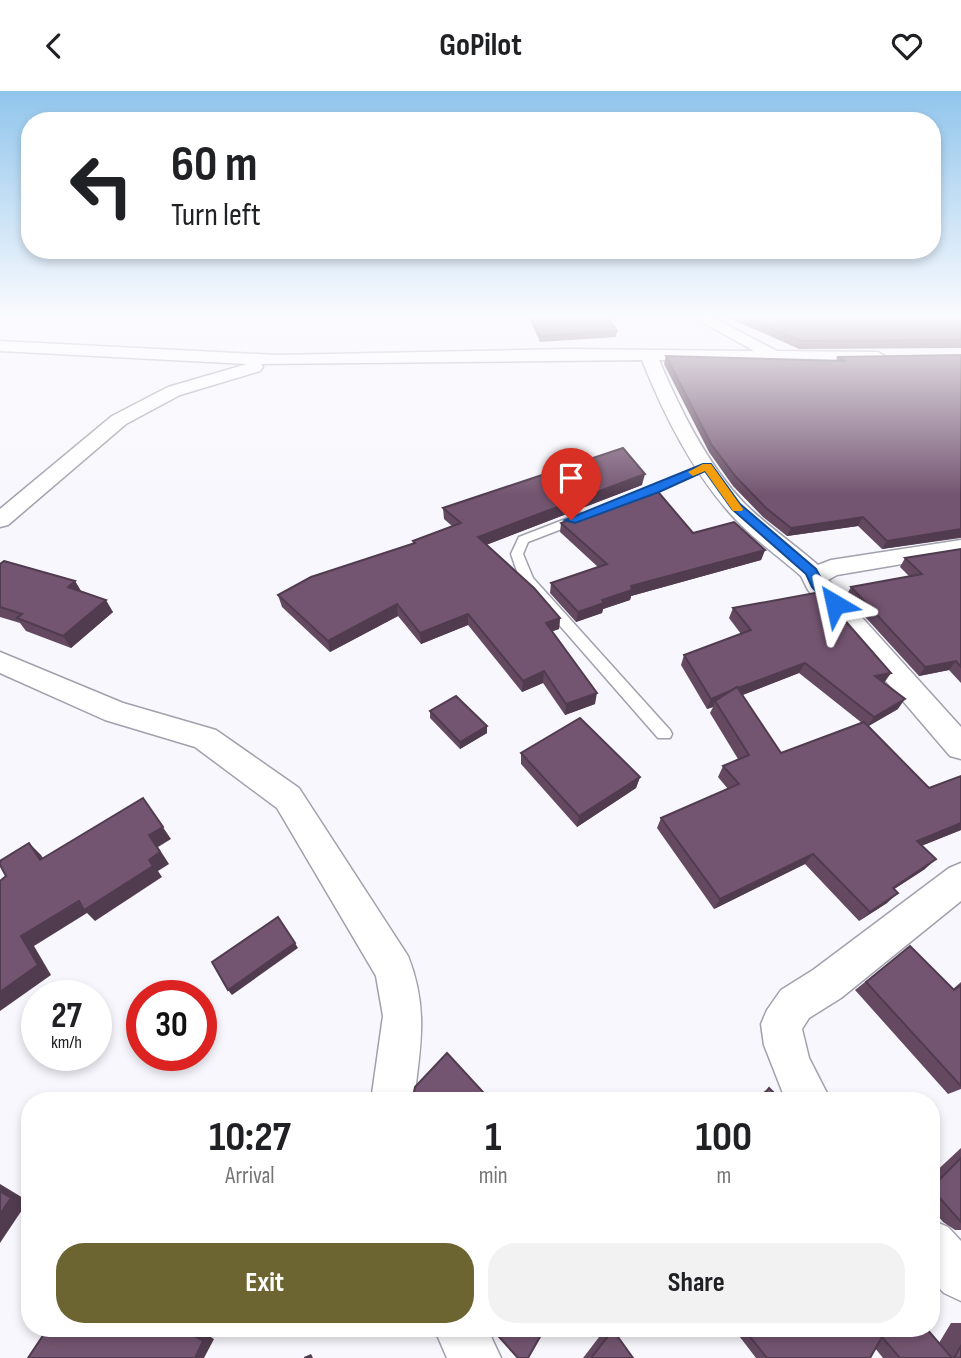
<!DOCTYPE html>
<style>
body{margin:0;font-family:"Sofia Sans Condensed",sans-serif;background:#f2f2f2;color:#202124;height:100vh;display:flex;flex-direction:column;font-size:26px;white-space:nowrap}
*{box-sizing:border-box;margin:0}
p{font-size:23px;color:#757577}
.icon{flex:none;width:38px;height:38px;fill:none;stroke:currentColor;stroke-width:2;stroke-linecap:round;stroke-linejoin:round}
.map{position:relative;flex:1;overflow:hidden}
.details{position:absolute;left:21px;top:1001px;width:919px;height:245px;display:flex;flex-direction:column;background:#fff;border-radius:28px;box-shadow:0 4px 10px #0003}
.details>*{flex:none}
.guide{position:absolute;left:21px;top:21px;width:920px;height:147px;border-radius:28px;box-shadow:0 4px 10px #0003;background:#fff;color:#202124;overflow:hidden}
.speed{position:absolute;left:21px;top:889px;display:flex;gap:14px;font-size:35px;font-weight:700;text-align:center}
.speed>*{display:grid;place-content:center;width:91px;height:91px;border-radius:50%;background:#fff;box-shadow:0 4px 10px #0003;line-height:1}
.speed small{font-size:18px;font-weight:400}
.speed .limit{border:10px solid #d22;background:#fff;color:#111}
.pin{position:absolute;display:grid;place-items:center;width:60px;height:60px;color:#fff;margin:-72px -30px;border-radius:50% 50% 50% 0;rotate:-45deg;box-shadow:0 0 7px #0007}
.pin .icon{rotate:45deg}
.me{position:absolute;width:77px;margin:-38px;rotate:324deg;stroke-linejoin:round;filter:drop-shadow(0 0 5px #0008)}
.turn{display:flex;align-items:center;gap:24px;height:147px;padding:0 35px;font-size:32px}
.turn .icon{width:91px;height:91px;stroke-width:2.5}
.turn b{display:block;font-size:49px;line-height:60px}
.eta{display:flex;justify-content:space-evenly;align-items:center;height:119px;text-align:center}
.eta b{font-size:42px;font-weight:700;line-height:49px}
.button{display:flex;gap:14px;margin-top:auto;padding:14px 35px}
.button a{flex:1;height:80px;border-radius:28px;background:#6c6431;color:#fff;font-size:28px;font-weight:700;line-height:80px;text-align:center}
.button a+a{background:#f2f2f2;color:#202124}
header{display:flex;justify-content:space-between;align-items:center;height:91px;padding:0 35px;background:#fff;font-size:32px;font-weight:700}
.map>svg:first-child{display:block}
</style>
<header><svg class="icon" aria-label="back" viewBox="0 0 24 24"><path d="M15 5l-7 7 7 7"/></svg>GoPilot<svg class="icon" aria-label="heart" viewBox="0 0 24 24"><path d="M12 20l-8-8c-3-5 5-10 8-4 3-6 11-1 8 4z"/></svg></header>
<div class="map">
<svg width="961" height="1267" viewBox="0 0 961 1267">
<rect width="100%" height="100%" fill="#f7f7fd"/>
<g fill="none" stroke-linecap="round" stroke-linejoin="round">
<g stroke="#a1a0ad" stroke-width="3">
<g id="service">
<polygon points="707,372 711,373 711,377 642,407 632,405"/>
<polygon points="581,422 585,423 585,429 528,451 523,463 533,487 670,639 672,643 670,647 658,647 520,489 511,463 519,446"/>
</g>
</g>
<g stroke="#a1a0ad" stroke-width="3">
<g id="minor">
<path d="M695 227H714L777 260 878 261 886 266 878 271 659 269C680 318 707 373 744 412 766 434 794 453 818 474L831 469 961 449V463L837 484 828 489 961 636V668L950 665 808 499 801 485C777 464 748 444 728 420 690 376 663 322 642 269L261 273 263 276 260 280 180 304 126 333 8 434 0 436V418L112 325 168 296 247 273 0 260V250L278 264 567 258 754 260Z"/>
<path d="M0 561 123 612 216 639 299 697 408 865C429 918 420 956 414 1010H371L383 925 376 885 277 717 195 656 105 629 0 582Z"/>
<polygon points="961,772 961,810 841,907 809,927 802,938 809,967 831,1010 786,1010 764,954 761,933 767,919 781,899 813,879 949,777"/>
<polygon points="931,1129 948,1136 961,1150 961,1210 944,1202 931,1189"/>
<polygon points="434,1237 487,1237 501,1267 447,1267"/>
</g>
</g>
<use href="#service" fill="#fff" fill-rule="evenodd"/>
<use href="#minor" fill="#fff" fill-rule="evenodd"/>
</g>
<g fill="#644961" fill-rule="evenodd">
<polygon points="529,227 608,227 617,240 616,246 540,251"/>
<polygon points="729,227 961,227 961,257 799,258"/>
<polygon points="961,264 961,447 882,458 858,435 787,445 763,426 733,395 709,361 664,273 666,265 836,270 837,266"/>
<polygon points="642,394 486,454 560,527 559,538 552,540 595,613 565,624 543,592 522,601 468,534 421,553 398,525 330,561 282,516 278,504 413,453 413,450 452,435 444,428 443,417"/>
<polygon points="561,432 693,442 765,459 761,469 631,505 630,509 603,518 602,522 576,531 550,502 551,492 598,476 560,441"/>
<polygon points="961,458 961,592 949,579 919,585 846,505 851,496 909,485 900,476 905,467"/>
<polygon points="0,473 75,490 81,500 113,521 71,557 26,540 20,532 0,526"/>
<path d="M733 517 884 592 898 618 868 635 961 739 921 755 925 778 894 798 887 812 859 830 805 773 714 818 657 737 661 727 728 698 718 686 723 675 738 668 710 622 713 616 707 618 681 574 684 564 741 543 729 527ZM799 582 862 632 781 662 742 604Z"/>
<polygon points="430,620 487,642 460,658 430,627"/>
<polygon points="521,662 640,686 636,697 577,736 521,673"/>
<polygon points="910,855 953,898 961,891 961,998 948,1003 855,899"/>
<polygon points="769,997 782,1010 754,1010 758,1005"/>
<polygon points="961,1057 961,1139 955,1139 943,1131 931,1117 931,1085"/>
<polygon points="951,1232 961,1232 961,1267 883,1267 875,1257 870,1267 756,1267 733,1237 926,1237 939,1252"/>
<polygon points="606,1237 613,1239 633,1267 583,1267"/>
</g>
<g fill="#513c4f">
<polygon points="645,383 642,394 478,457 478,446"/>
<polygon points="863,426 858,435 787,445 791,437"/>
<polygon points="961,438 961,446 882,458 887,450"/>
<polygon points="765,459 761,469 631,505 630,509 603,518 602,522 576,531 578,521 631,495"/>
<polygon points="75,490 82,502 68,496"/>
<polygon points="106,509 113,521 71,557 63,545"/>
<polygon points="397,513 398,525 330,561 328,550"/>
<polygon points="468,523 468,534 421,553 420,542"/>
<polygon points="560,527 559,538 545,543 546,532"/>
<polygon points="956,570 949,579 919,585 925,576"/>
<polygon points="805,572 799,582 717,614 715,610 713,616 707,618 711,608"/>
<polygon points="544,580 543,592 522,601 523,590"/>
<polygon points="891,582 884,592 875,585"/>
<polygon points="597,602 595,613 565,624 566,613"/>
<polygon points="905,608 898,618 867,636 874,626"/>
<polygon points="487,635 487,642 460,658 460,651"/>
<polygon points="640,686 636,697 577,736 579,725"/>
<polygon points="143,707 171,748 158,756 169,773 158,780 162,786 95,830 87,822 34,855 51,884 0,920 0,901 21,845 149,769 149,744"/>
<polygon points="961,732 961,739 906,761 917,750"/>
<polygon points="29,752 41,764 52,780 40,769"/>
<polygon points="813,763 805,773 714,818 720,808"/>
<polygon points="936,768 925,778 882,806 893,797"/>
<polygon points="898,802 887,812 859,830 870,821"/>
<polygon points="295,852 298,857 232,904 228,899"/>
<polygon points="483,1001 483,1008 481,1010 476,1010"/>
<polygon points="0,1093 28,1110 0,1152"/>
<polygon points="181,1237 196,1237 214,1248 204,1267 195,1267"/>
<polygon points="311,1263 313,1267 304,1267 304,1266"/>
</g>
<g fill="#745571" stroke="#513c4f" stroke-width="2">
<polygon points="532,227 608,227 617,240 540,245"/>
<polygon points="748,227 961,227 961,249 801,250"/>
<polygon points="961,264 961,438 887,450 863,426 791,437 766,417 736,386 711,353 666,265 846,270 837,266"/>
<polygon points="623,357 645,383 478,446 534,497 560,527 546,532 597,602 566,613 544,580 523,590 468,523 420,542 397,513 328,550 278,504 311,486 415,452 413,450 461,432 443,417"/>
<polygon points="654,396 693,442 734,431 765,459 631,495 632,499 602,509 604,512 578,521 551,492 607,473 561,432"/>
<polygon points="961,458 961,576 956,570 925,576 851,496 922,483 905,467"/>
<polygon points="4,470 75,490 68,496 106,509 63,545 17,527 22,523 0,516 0,473"/>
<polygon points="820,501 891,582 875,585 905,608 874,626 805,572 738,597 737,596 730,600 711,608 684,564 751,539 733,517"/>
<polygon points="737,596 781,662 864,631 929,697 961,685 961,732 917,750 936,768 893,797 898,802 870,821 813,763 720,808 661,727 739,693 723,675 749,664 715,610"/>
<polygon points="456,605 487,635 460,651 430,620"/>
<polygon points="580,627 640,686 579,725 521,662"/>
<polygon points="143,707 163,736 149,744 160,761 149,769 153,775 84,819 79,810 21,845 38,874 0,901 0,790 6,785 0,774 0,770 29,752 40,769"/>
<polygon points="278,826 295,852 228,899 212,871"/>
<polygon points="910,855 954,899 961,894 961,995 866,891"/>
<polygon points="447,962 483,1001 476,1010 403,1010 406,1006 413,1006 415,996"/>
<polygon points="769,997 782,1010 759,1010"/>
<polygon points="961,1067 961,1131 931,1097"/>
<polygon points="0,1100 11,1107 0,1123"/>
<polygon points="48,1237 181,1237 203,1250 195,1267 28,1267"/>
<polygon points="491,1237 545,1237 528,1267 518,1267"/>
<polygon points="743,1237 926,1237 952,1267 900,1267 882,1246 870,1267 767,1267"/>
<polygon points="613,1239 633,1267 591,1267"/>
<polygon points="961,1255 961,1267 954,1267"/>
</g>
<linearGradient id="sky" x2="0" y2="1"><stop stop-color="#90c5ec"/><stop offset="0.56" stop-color="#fbfbfe"/><stop offset="1" stop-color="#fbfbfe" stop-opacity="0"/></linearGradient>
<rect width="961" height="404" fill="url(#sky)"/>
<polygon fill="#1a73e8" stroke="#114b97" stroke-width="2" points="703,373 711,373 740,413 816,478 823,491 842,513 840,516 830,516 812,496 806,483 732,418 705,380 659,401 575,432 565,429"/>
<polygon fill="#f59e0b" points="703,373 711,373 743,418 742,420 733,420 705,380 693,385 688,381"/>
</svg>
<div class="speed"><div>27<small>km/h</small></div><div class="limit">30</div></div>
<div class="pin" style="left:571px;top:429px;background:#d93025"><svg class="icon" aria-label="arrive" viewBox="0 0 24 24"><path d="M6 21V4h12l-3 4 3 4H6"/></svg></div>
<svg class="me" style="left:835px;top:513px" viewBox="-20 -20 40 40"><path d="M0-17L14 15 0 8-14 15z" fill="#1a73e8" stroke="#fff" stroke-width="4"/></svg>
<div class="guide">
<div class="turn"><svg class="icon" aria-label="left" viewBox="0 0 24 24"><path d="M17 20v-9H6M10 6l-5 5 5 5"/></svg><div><b>60 m</b>Turn left</div></div>
</div>
<section class="details">
<div class="eta">
<div><b>10:27</b><p>Arrival</p></div>
<div><b>1</b><p>min</p></div>
<div><b>100</b><p>m</p></div>
</div>
<div class="button"><a>Exit</a><a>Share</a></div>
</section>
</div>
